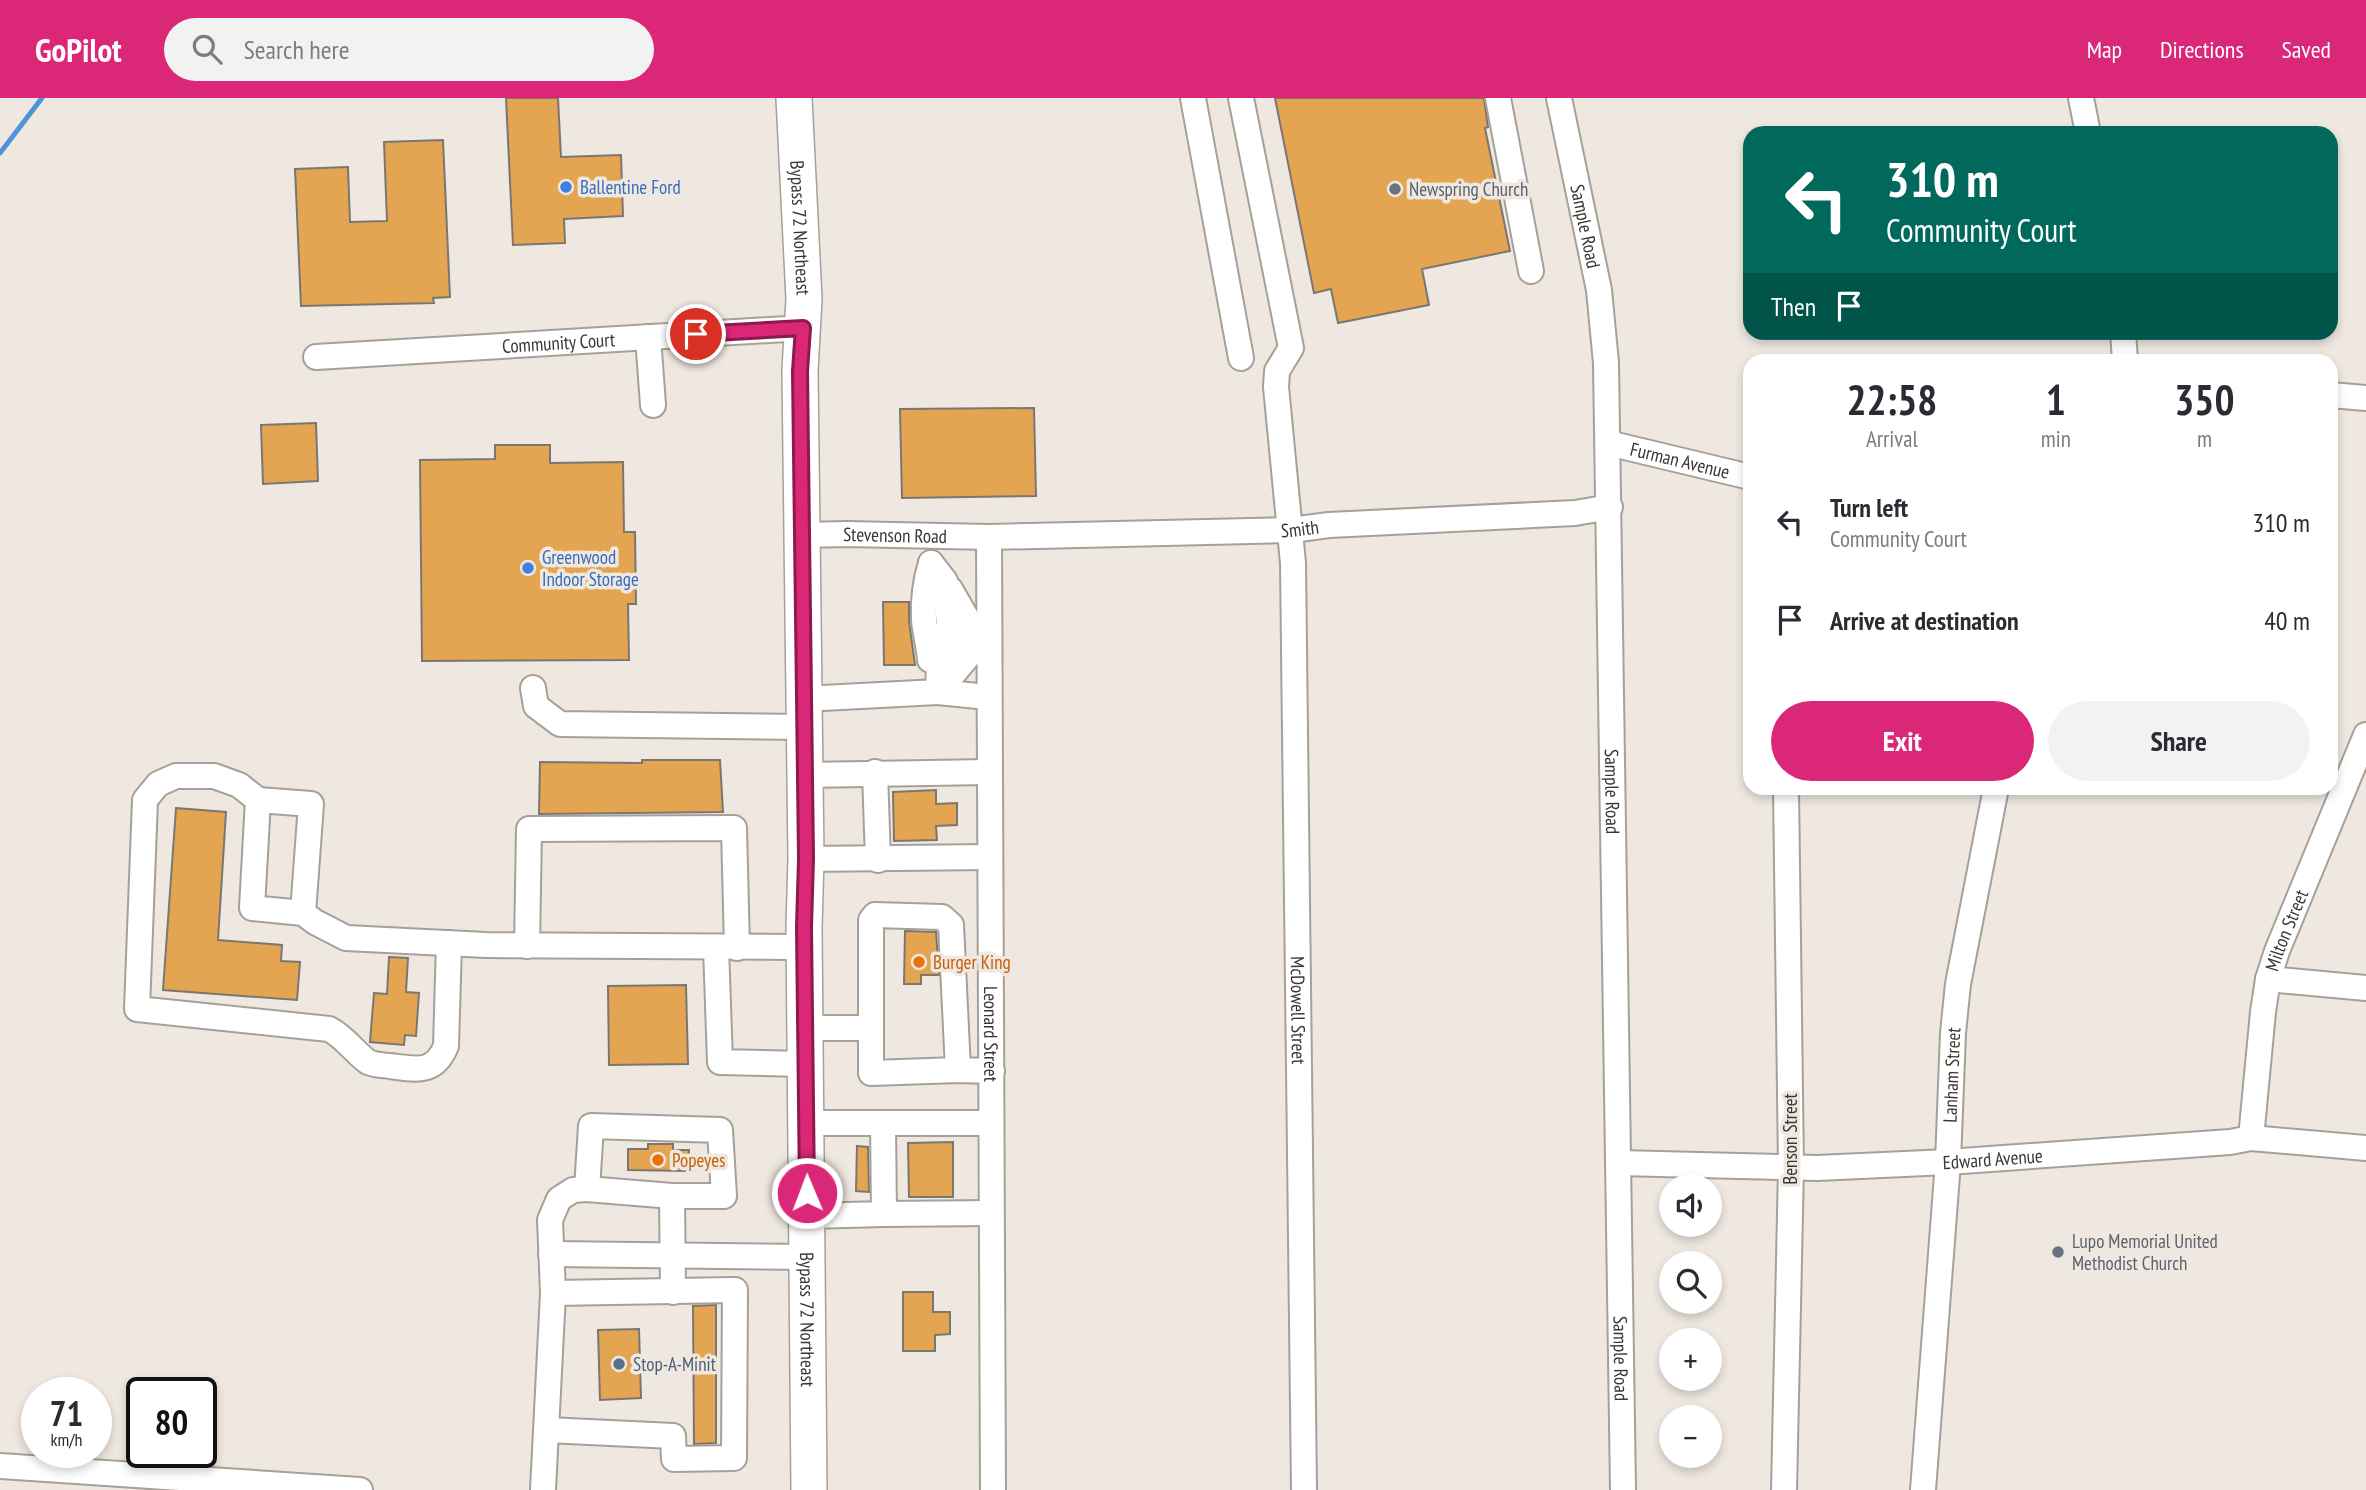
<!DOCTYPE html>
<meta charset="utf-8">
<style>
body{margin:0;font-family:"PT Sans Narrow",sans-serif;background:#f2f2f3;color:#2b2b33;height:100vh;display:flex;flex-direction:column;font-size:26px;white-space:nowrap}
*{box-sizing:border-box;margin:0}
p{font-size:23px;color:#7c7c81}
.icon{flex:none;width:38px;height:38px;fill:none;stroke:currentColor;stroke-width:2;stroke-linecap:round;stroke-linejoin:round}
.map{position:relative;flex:1;overflow:hidden}
.details{position:absolute;left:1743px;top:256px;width:595px;height:441px;display:flex;flex-direction:column;background:#fff;border-radius:21px;box-shadow:0 4px 10px #0003}
.details>*{flex:none}
.top-card{position:absolute;left:1743px;top:28px;width:595px;height:214px;border-radius:21px;box-shadow:0 4px 10px #0003;background:#00695c;color:#fff;overflow:hidden}
.controls{position:absolute;left:1659px;top:1076px;display:grid;gap:14px}
.controls a{display:grid;place-items:center;width:63px;height:63px;border-radius:50%;background:#fff;box-shadow:0 4px 10px #0003;font-size:35px}
.speed{position:absolute;left:21px;top:1279px;display:flex;gap:14px;font-size:35px;font-weight:700;text-align:center}
.speed>*{display:grid;place-content:center;width:91px;height:91px;border-radius:50%;background:#fff;box-shadow:0 4px 10px #0003;line-height:1}
.speed small{font-size:18px;font-weight:400}
.speed .limit{border:4px solid #111;border-radius:10px;background:#fff;color:#111}
.pin{position:absolute;display:grid;place-items:center;width:60px;height:60px;color:#fff;margin:-30px;border:4px solid #fff;border-radius:50%;box-shadow:0 2px 7px #0007}
.me{position:absolute;width:77px;margin:-38px;rotate:359deg;stroke-linejoin:round;filter:drop-shadow(0 0 5px #0008)}
.turn{display:flex;align-items:center;gap:24px;height:147px;padding:0 28px;font-size:32px}
.turn .icon{width:91px;height:91px;stroke-width:2.5}
.turn b{display:block;font-size:49px;line-height:60px}
.then{display:flex;align-items:center;height:66px;padding:0 28px;background:#0003;gap:14px;font-size:26px}
.eta{display:flex;justify-content:space-evenly;align-items:center;height:119px;text-align:center}
.eta b{font-size:42px;font-weight:700;line-height:49px}
.button{display:flex;gap:14px;margin-top:auto;padding:14px 28px}
.button a{flex:1;height:80px;border-radius:42px;background:#db2777;color:#fff;font-size:28px;font-weight:700;line-height:80px;text-align:center}
.button a+a{background:#f2f2f3;color:#2b2b33}
ul{padding:0;list-style:none}
li{display:flex;align-items:center;gap:21px;height:98px;padding:0 28px}
li div{flex:1}
li b{display:block;font-size:26px}
li em{font-style:normal}
header{display:flex;align-items:center;gap:42px;box-sizing:border-box;height:98px;padding:0 35px;background:#db2777;color:#fff}
header strong{font-size:33px}
nav{display:flex;gap:38px;margin-inline-start:auto;font-size:24px}
.search{width:490px;height:63px;background:#f2f2f3;display:flex;align-items:center;gap:18px;box-sizing:border-box;padding:0 24px;border-radius:38px;color:#7c7c81;font-size:26px}
.map>svg:first-child{display:block}
</style>
<header>
<strong>GoPilot</strong>
<div class="search"><svg class="icon" aria-label="search" viewBox="0 0 24 24"><circle cx="10" cy="10" r="6"/><path d="M15 15l6 6"/></svg>Search here</div>
<nav><a>Map</a><a>Directions</a><a>Saved</a></nav>
</header>
<div class="map">
<svg width="2366" height="1392" viewBox="0 0 2366 1392">
<rect width="100%" height="100%" fill="#efe8e1"/>
<g fill="none" stroke-linecap="round" stroke-linejoin="round">
<polyline stroke="#5193d8" stroke-width="5" points="0,55 42,0"/>
</g>
<g fill="#e4a553" stroke="#7c7670" stroke-width="2">
<polygon points="506,0 558,0 561,59 621,57 623,118 564,121 565,145 513,147"/>
<polygon points="1275,0 1484,0 1488,29 1485,30 1510,153 1422,171 1429,207 1338,225 1331,191 1314,195"/>
<polygon points="443,42 450,199 433,200 434,205 301,208 295,71 348,69 350,124 387,123 384,44"/>
<polygon points="1034,310 1036,398 902,400 900,311"/>
<polygon points="316,325 318,383 263,386 261,327"/>
<polygon points="495,347 550,347 550,365 623,364 624,434 635,434 636,506 628,506 629,562 422,563 420,362 495,361"/>
<polygon points="883,504 909,504 909,523 915,567 884,567"/>
<polygon points="642,662 720,662 723,714 539,716 540,664 642,665"/>
<polygon points="936,692 936,706 957,705 957,727 936,728 937,742 894,743 893,694"/>
<polygon points="176,710 226,714 218,842 282,847 281,863 300,864 297,902 163,892"/>
<polygon points="905,833 936,834 939,877 921,877 921,886 904,886"/>
<polygon points="389,859 408,860 406,894 419,895 416,938 405,937 404,947 370,944 374,895 387,896"/>
<polygon points="686,887 688,966 609,967 608,888"/>
<polygon points="953,1044 953,1099 909,1099 908,1045"/>
<polygon points="648,1046 673,1046 673,1052 689,1052 689,1073 628,1072 628,1051 648,1051"/>
<polygon points="857,1048 868,1049 869,1094 856,1093"/>
<polygon points="903,1194 933,1194 933,1214 950,1214 950,1236 935,1237 935,1253 903,1253"/>
<polygon points="716,1207 716,1345 694,1346 693,1208"/>
<polygon points="639,1231 641,1300 600,1302 598,1232"/>
</g>
<g fill="none" stroke-linecap="round" stroke-linejoin="round">
<g stroke="#a6a099" stroke-width="28">
<g id="minor">
<polyline points="1193,0 1241,260"/>
<path id="s1" d="M1241 0 1291 250 1277 273 1276 289 1293 465 1304 1392"/>
<polyline points="1498,0 1531,173"/>
<path id="s2" d="M1559 0 1599 192 1606 265 1623 1392"/>
<polyline points="2081,0 2088,35"/>
<polyline points="2123,234 2125,262"/>
<polyline points="648,239 653,307"/>
<path id="s3" d="M316 259 803 230"/>
<polyline points="2331,297 2366,300"/>
<path id="s4" d="M1608 345 1750 379"/>
<path id="s5" d="M801 437 847 436 989 439 1291 432 1329 427 1575 415 1610 409"/>
<path id="s6" d="M989 439 993 1392"/>
<polyline points="931,465 945,483 950,538 946,557"/>
<path d="M930 562C929 548 925 535 924 522 923 502 925 484 931 465"/>
<polyline points="533,590 536,608 560,626 803,629"/>
<polyline points="938,594 969,557 969,524 950,491"/>
<polyline points="938,594 988,599"/>
<polyline points="803,601 938,594 940,538"/>
<polyline points="875,674 878,762"/>
<polyline points="804,677 989,674"/>
<path d="M258 702 239 687 214 678H176L158 686 145 702 137 911 329 931C345 939 354 954 368 964 374 967 383 967 390 968 416 971 434 977 446 948L449 845"/>
<polyline points="806,761 989,759"/>
<polyline points="303,815 252,810 258,702 311,706 303,815 315,824 346,840 486,847 804,849"/>
<polyline points="527,848 529,731 734,730 737,850"/>
<polyline points="716,849 720,964 805,966"/>
<polyline points="2268,881 2366,890"/>
<polyline points="805,930 870,930"/>
<polyline points="958,972 951,827 942,819 875,817 871,822 871,975 958,972 992,973"/>
<polyline points="806,1025 991,1025"/>
<polygon points="591,1028 720,1032 724,1098 672,1098 587,1091"/>
<path id="s7" d="M2251 1040 2263 914 2268 881 2277 853 2366 637"/>
<path id="s8" d="M1619 1065 1817 1070 1948 1064 2230 1044 2251 1040 2366 1050"/>
<polyline points="672,1098 673,1194"/>
<polyline points="884,1116 991,1115"/>
<polyline points="807,1118 884,1116 883,1025"/>
<polyline points="551,1156 808,1159"/>
<polyline points="547,1332 673,1338 674,1361 734,1360 735,1192 553,1195"/>
<polyline points="0,1368 360,1392"/>
<polyline points="543,1392 553,1195 550,1122 559,1101 573,1092 587,1091"/>
<polyline points="1784,1392 1791,1070 1786,690"/>
<path id="s9" d="M1923 1392 1948 1064 1953 935 1958 886 1996 690"/>
</g>
</g>
<g stroke="#a6a099" stroke-width="38">
<g id="highway">
<path id="s10" d="M794 0 804 201 800 273 806 761 804 829 809 1392"/>
</g>
</g>
<use href="#minor" stroke="#fff" stroke-width="24"/>
<use href="#highway" stroke="#fff" stroke-width="35"/>
</g>
<g fill="none" stroke-linecap="round" stroke-linejoin="round">
<g stroke="#8e194d" stroke-width="18">
<polyline id="route" points="696,236 803,230 800,273 806,761 804,829 807,1095"/>
</g>
<use href="#route" stroke="#db2777" stroke-width="12"/>
</g>
<g fill="#3f7fe0" stroke="#efe8e1" stroke-width="2.5">
<circle cx="566" cy="89" r="7"/>
<circle cx="528" cy="470" r="7"/>
</g>
<g fill="#6b7280" stroke="#efe8e1" stroke-width="2.5">
<circle cx="1395" cy="91" r="7"/>
<circle cx="2058" cy="1154" r="7"/>
</g>
<g fill="#e8710a" stroke="#efe8e1" stroke-width="2.5">
<circle cx="919" cy="864" r="7"/>
<circle cx="658" cy="1062" r="7"/>
</g>
<circle fill="#5c6f8a" stroke="#efe8e1" stroke-width="2.5" cx="619" cy="1266" r="7"/>
<g text-anchor="middle" stroke-width="7" stroke-linejoin="round" paint-order="stroke">
<g font-size="19" fill="#366cbe" stroke="#efe8e1" text-anchor="start">
<text x="580" y="96">Ballentine Ford</text>
<text x="542" y="466">Greenwood<tspan x="542" dy="22">Indoor Storage</tspan></text>
</g>
<g font-size="19" fill="#5b616d" stroke="#efe8e1" text-anchor="start">
<text x="1409" y="98">Newspring Church</text>
<text x="2072" y="1150">Lupo Memorial United<tspan x="2072" dy="22">Methodist Church</tspan></text>
</g>
<g font-size="19" fill="#393734" stroke="#efe8e1">
<text dy="7" stroke="none"><textPath href="#s10" startOffset="130">Bypass 72 Northeast</textPath></text>
<text dy="7" stroke="none"><textPath href="#s2" startOffset="131">Sample Road</textPath></text>
<text dy="7" stroke="none"><textPath href="#s3" startOffset="243">Community Court</textPath></text>
<text dy="7" stroke="none"><textPath href="#s4" startOffset="74">Furman Avenue</textPath></text>
<text dy="7" stroke="none"><textPath href="#s5" startOffset="499">Smith</textPath></text>
<text dy="7" stroke="none"><textPath href="#s5" startOffset="94">Stevenson Road</textPath></text>
<text dy="7" stroke="none"><textPath href="#s2" startOffset="698">Sample Road</textPath></text>
<text dy="7" stroke="none"><textPath href="#s7" startOffset="212">Milton Street</textPath></text>
<text dy="7" stroke="none"><textPath href="#s1" startOffset="922">McDowell Street</textPath></text>
<text dy="7" stroke="none"><textPath href="#s6" startOffset="497">Leonard Street</textPath></text>
<text dy="7" stroke="none"><textPath href="#s9" startOffset="416">Lanham Street</textPath></text>
<text transform="translate(1790 1041) rotate(-90)" y="7">Benson Street</text>
<text dy="7" stroke="none"><textPath href="#s8" startOffset="374">Edward Avenue</textPath></text>
<text dy="7" stroke="none"><textPath href="#s10" startOffset="1222">Bypass 72 Northeast</textPath></text>
<text dy="7" stroke="none"><textPath href="#s2" startOffset="1265">Sample Road</textPath></text>
</g>
<g font-size="19" fill="#c56008" stroke="#efe8e1" text-anchor="start">
<text x="933" y="871">Burger King</text>
<text x="672" y="1069">Popeyes</text>
</g>
<g font-size="19" fill="#4e5e75" stroke="#efe8e1" text-anchor="start">
<text x="633" y="1273">Stop-A-Minit</text>
</g>
</g>
</svg>
<div class="controls">
<a><svg class="icon" aria-label="sound" viewBox="0 0 24 24"><path d="M4 9h4l5-4v14l-5-4H4zM17 9q2 3 0 6"/></svg></a>
<a><svg class="icon" aria-label="search" viewBox="0 0 24 24"><circle cx="10" cy="10" r="6"/><path d="M15 15l6 6"/></svg></a>
<a>+</a>
<a>−</a>
</div>
<div class="speed"><div>71<small>km/h</small></div><div class="limit">80</div></div>
<div class="pin" style="left:696px;top:236px;background:#d93025"><svg class="icon" aria-label="arrive" viewBox="0 0 24 24"><path d="M6 21V4h12l-3 4 3 4H6"/></svg></div>
<svg class="me" style="left:807px;top:1095px" viewBox="-20 -20 40 40"><circle r="17" fill="#db2777" stroke="#fff" stroke-width="3"/><path d="M0-11L8 9 0 5-8 9z" fill="#fff"/></svg>
<div class="top-card">
<div class="turn"><svg class="icon" aria-label="left" viewBox="0 0 24 24"><path d="M17 20v-9H6M10 6l-5 5 5 5"/></svg><div><b>310 m</b>Community Court</div></div>
<div class="then">Then<svg class="icon" aria-label="arrive" viewBox="0 0 24 24"><path d="M6 21V4h12l-3 4 3 4H6"/></svg></div>
</div>
<section class="details">
<div class="eta">
<div><b>22:58</b><p>Arrival</p></div>
<div><b>1</b><p>min</p></div>
<div><b>350</b><p>m</p></div>
</div>
<ul>
<li><svg class="icon" aria-label="left" viewBox="0 0 24 24"><path d="M17 20v-9H6M10 6l-5 5 5 5"/></svg><div><b>Turn left</b><p>Community Court</p></div><em>310 m</em></li>
<li><svg class="icon" aria-label="arrive" viewBox="0 0 24 24"><path d="M6 21V4h12l-3 4 3 4H6"/></svg><div><b>Arrive at destination</b></div><em>40 m</em></li>
</ul>
<div class="button"><a>Exit</a><a>Share</a></div>
</section>
</div>
